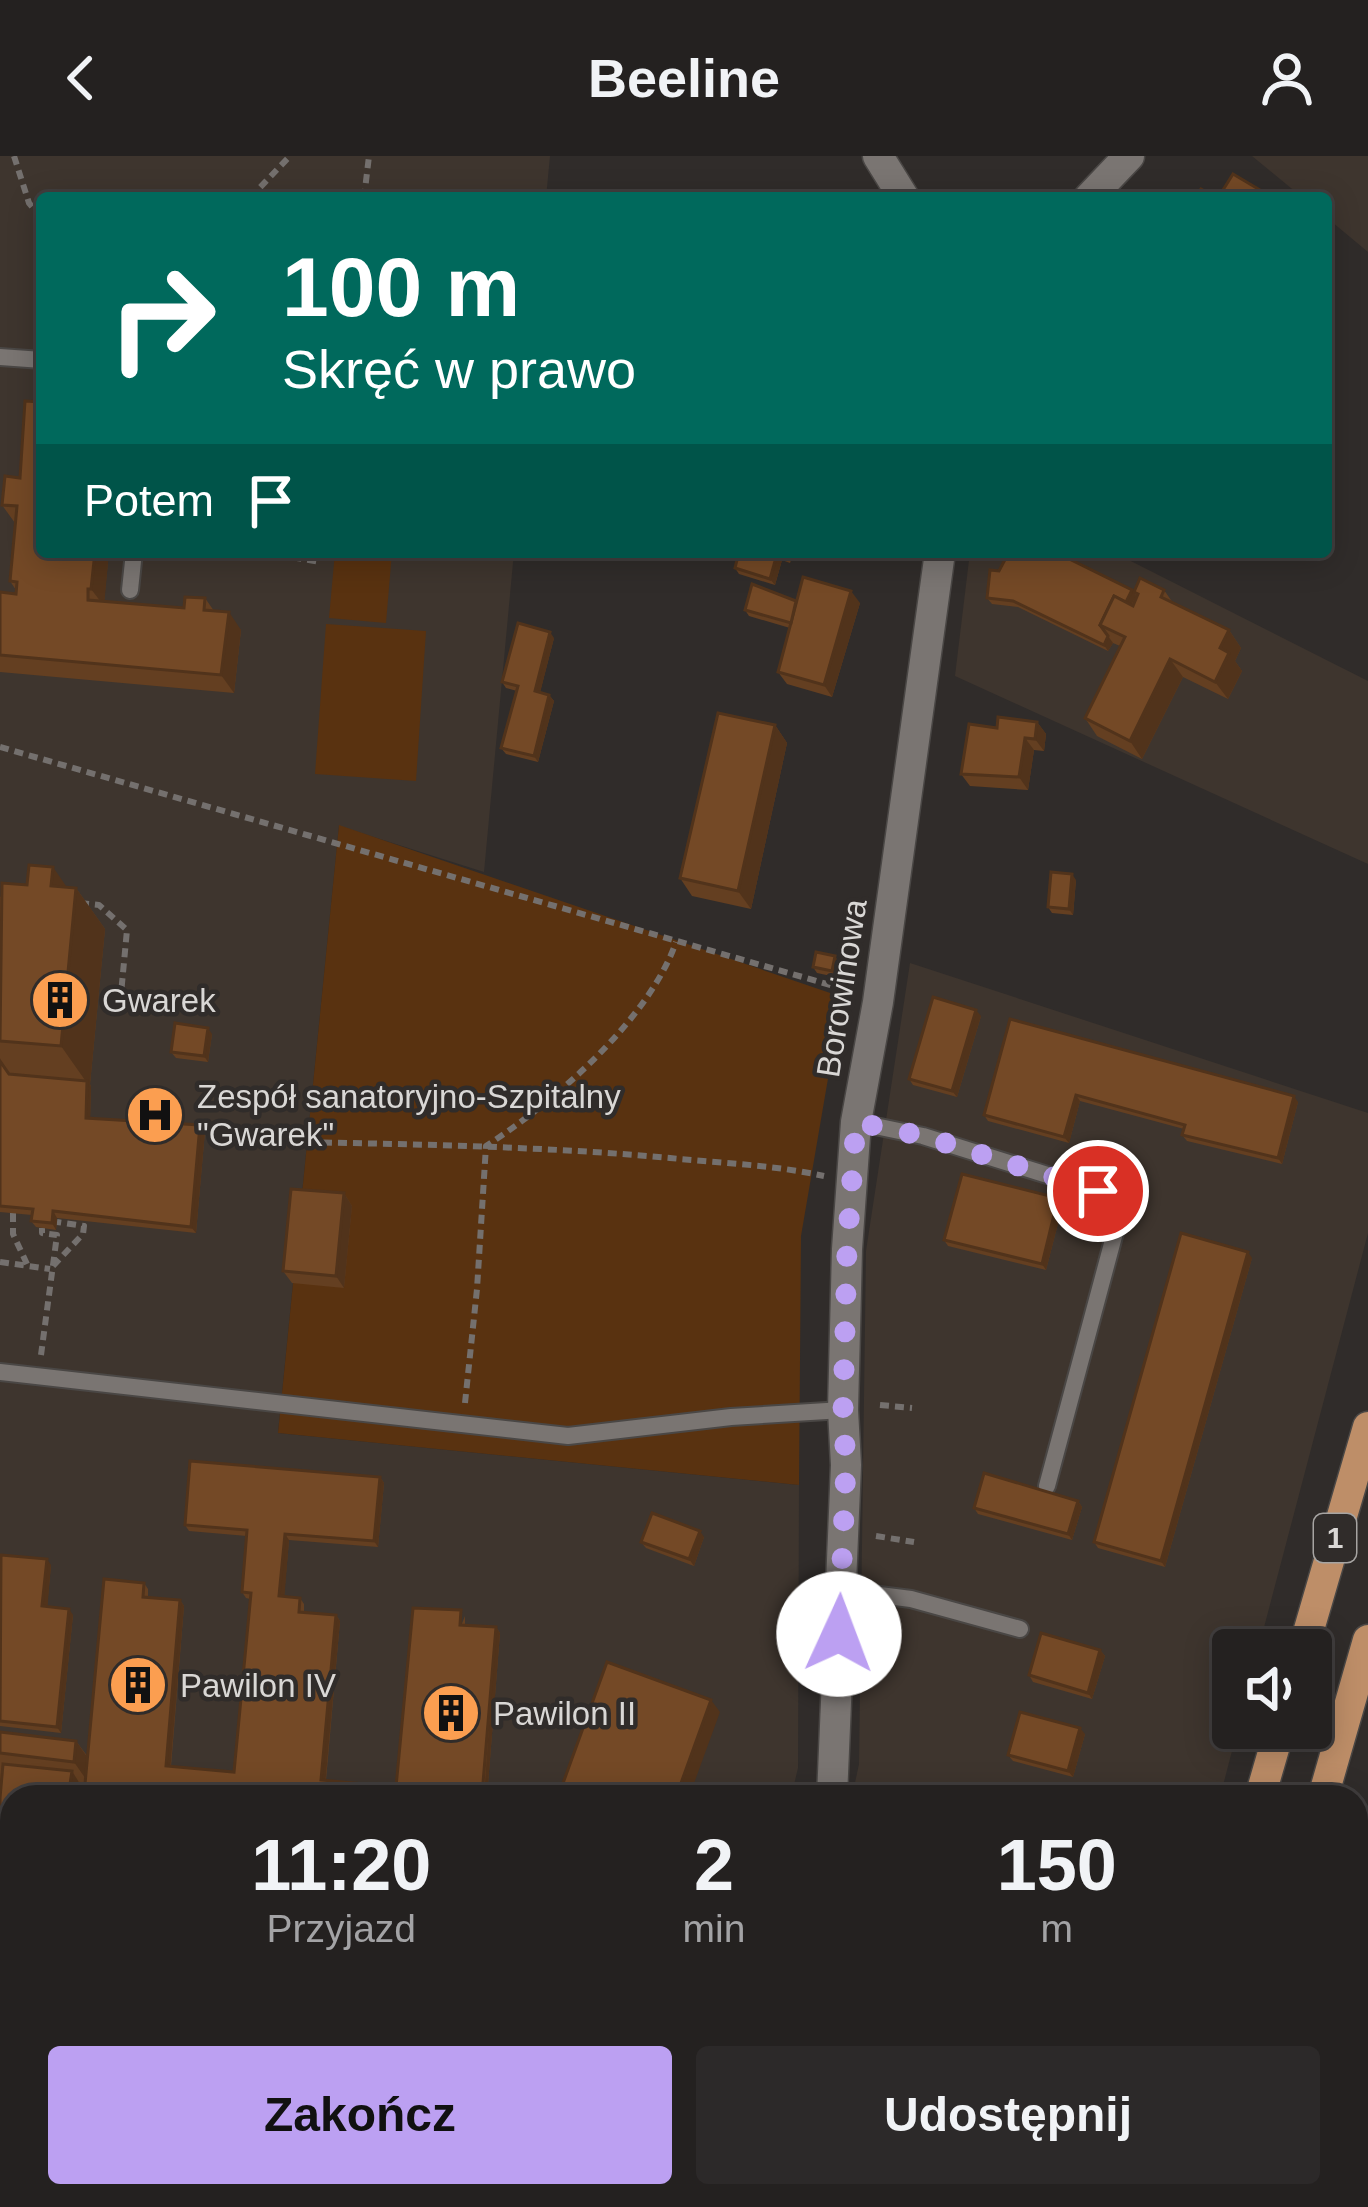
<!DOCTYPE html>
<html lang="pl">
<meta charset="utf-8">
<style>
body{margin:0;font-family:Arial,sans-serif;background:#2c2929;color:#f1f3f6;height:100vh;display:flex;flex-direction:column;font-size:45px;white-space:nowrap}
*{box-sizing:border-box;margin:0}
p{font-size:39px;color:#a3a3a5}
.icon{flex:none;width:66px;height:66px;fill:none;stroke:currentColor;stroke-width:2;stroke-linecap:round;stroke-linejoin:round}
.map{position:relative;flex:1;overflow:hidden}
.details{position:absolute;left:0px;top:1629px;width:1368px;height:423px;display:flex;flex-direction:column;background:#242120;border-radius:36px 36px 0 0;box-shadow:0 6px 30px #0003,0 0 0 3px #413e3e}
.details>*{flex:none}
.banner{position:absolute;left:36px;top:36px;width:1296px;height:366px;border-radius:12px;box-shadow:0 6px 30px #0003,0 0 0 3px #413e3e;background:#00695c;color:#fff;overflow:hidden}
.tools{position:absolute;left:1212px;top:1473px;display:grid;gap:24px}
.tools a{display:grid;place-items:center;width:120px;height:120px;border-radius:12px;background:#242120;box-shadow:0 6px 30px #0003,0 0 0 3px #413e3e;font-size:60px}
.pin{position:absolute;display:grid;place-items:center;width:102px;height:102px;color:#fff;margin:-51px;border:6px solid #fff;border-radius:50%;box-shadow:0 3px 12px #0007}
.me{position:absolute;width:132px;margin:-66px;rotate:2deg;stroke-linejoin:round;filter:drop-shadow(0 0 9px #0008)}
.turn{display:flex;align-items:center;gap:42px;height:252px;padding:0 48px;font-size:54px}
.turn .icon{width:156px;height:156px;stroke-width:2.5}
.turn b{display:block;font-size:84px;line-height:102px}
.then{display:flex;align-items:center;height:114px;padding:0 48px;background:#0003;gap:24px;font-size:45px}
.eta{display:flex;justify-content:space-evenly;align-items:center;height:204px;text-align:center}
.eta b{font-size:72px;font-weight:600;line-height:84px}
.cta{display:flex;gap:24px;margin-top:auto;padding:24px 48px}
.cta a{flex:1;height:138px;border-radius:12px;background:#bca0f2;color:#111;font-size:48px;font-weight:600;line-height:138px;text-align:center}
.cta a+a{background:#2c2929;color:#f1f3f6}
header{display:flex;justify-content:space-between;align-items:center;height:156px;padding:0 48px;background:#242120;font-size:54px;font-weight:600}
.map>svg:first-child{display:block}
</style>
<header><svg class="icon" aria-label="back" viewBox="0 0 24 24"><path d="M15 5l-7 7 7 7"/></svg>Beeline<svg class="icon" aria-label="person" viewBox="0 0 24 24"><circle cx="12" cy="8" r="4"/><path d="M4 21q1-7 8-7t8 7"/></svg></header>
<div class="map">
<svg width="1368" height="2051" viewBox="0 0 1368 2051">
<rect width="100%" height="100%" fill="#302c2a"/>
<g fill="#3e352e">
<polygon points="0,0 550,0 546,42 42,42 42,396 514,396 484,716 339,670 278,1277 799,1329 798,1612 791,1641 12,1641 12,2006 0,2007"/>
<polygon points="1252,0 1368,0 1368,96 1326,61 1326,42 1303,42"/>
<polygon points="970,396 1113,396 1368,525 1368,708 955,520"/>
<polygon points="910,807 1368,957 1368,1077 1258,1494 1233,1494 1233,1572 1238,1572 1220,1641 852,1641 859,1608 866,1095"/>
<polygon points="360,2040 642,2040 637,2051 392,2051"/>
<polygon points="880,2040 1104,2040 1100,2051 877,2051"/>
</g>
<g fill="#593210">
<polygon points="335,396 392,396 386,467 329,462"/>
<polygon points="326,468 426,475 416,625 315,618"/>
<polygon points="339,669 842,841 801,1080 799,1329 278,1277"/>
<polygon points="12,2006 12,2040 360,2040 392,2051 0,2051 0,2007"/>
<polygon points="529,2040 642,2040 638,2051 524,2051"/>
</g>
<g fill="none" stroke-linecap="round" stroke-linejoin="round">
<g stroke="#4a4745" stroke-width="20">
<g id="service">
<polyline points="0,201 42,204"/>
<polyline points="130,434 134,396"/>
<polyline points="856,966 923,980 1124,1043 1047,1330"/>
<polyline points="0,1216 568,1280 731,1261 843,1254"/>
<polyline points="840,1434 911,1443 1020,1473"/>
<polyline points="0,1812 12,1813"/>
<polyline points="0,1992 12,1993"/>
<polyline points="418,2040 468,2051"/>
</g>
</g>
<g stroke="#4a4745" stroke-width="33">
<g id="minor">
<polyline points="878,0 904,42"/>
<polyline points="1089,42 1129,0"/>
<polyline points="832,1641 846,1309 843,1254 847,1093 856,966 878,846 940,396"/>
<polyline points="675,2051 680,2040"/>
</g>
</g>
<g stroke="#4a4745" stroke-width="33">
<g id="primary">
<polyline points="1303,1494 1368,1271"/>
<polyline points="1260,1641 1280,1572"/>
<polyline points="1323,1641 1368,1484"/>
<polyline points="1144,2051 1147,2040"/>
<polyline points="1206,2051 1209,2040"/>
</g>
</g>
<g stroke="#74706e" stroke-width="6" stroke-dasharray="9 6" stroke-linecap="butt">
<polyline points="14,0 29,47 42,63"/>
<polyline points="250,42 290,0"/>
<polyline points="364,42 369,0"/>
<polyline points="263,396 320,406 321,396"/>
<polyline points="0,591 848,834"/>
<polyline points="80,747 99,749 127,774 121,838"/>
<path d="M248 985C388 988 529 989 670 1002 721 1007 774 1009 824 1020"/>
<polyline points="13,1057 13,1078 27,1108"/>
<polyline points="0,1106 50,1113"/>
<polyline points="53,1110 83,1078 84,1070 57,1066"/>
<polyline points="41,1199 57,1079 42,1077 42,1072"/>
<path d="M465 1247 477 1133 486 990C554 946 649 864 676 786"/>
<polyline points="880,1249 912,1252"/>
<polyline points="876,1380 914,1386"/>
<polyline points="0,1875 12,1884"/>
</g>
<use href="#service" stroke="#7a7572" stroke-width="16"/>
<use href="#minor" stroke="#7a7572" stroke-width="30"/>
<use href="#primary" stroke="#be8e68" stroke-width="30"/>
</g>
<g fill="#643f21">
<polygon points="5,320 109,396 104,445 184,452 205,442 214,455 241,474 234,537 0,516 0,436 16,438 16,434 10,425 15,367 2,349"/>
<polygon points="739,396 794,396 790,407 782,404 775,429 739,418 735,412"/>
<polygon points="1132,434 1136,440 1132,449 1133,450 1137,441 1134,436 1164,434 1173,447 1229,474 1241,492 1235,505 1242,515 1228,543 1183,521 1142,603 1097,580 1085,562 1120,490 1113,487 1108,495 1018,451 992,448 987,442"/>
<polygon points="796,445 860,447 832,541 787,528 778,516 790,472 749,460 745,454"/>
<polygon points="554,482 540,536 549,539 554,545 538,606 506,598 501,592 517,535 506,532 502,526"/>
<polygon points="1037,566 1046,578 1044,595 1034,594 1028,634 970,630 961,618 997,572"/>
<polygon points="775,569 787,587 751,753 692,740 680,722"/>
<polygon points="1076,724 1073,759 1052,757 1048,751"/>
<polygon points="27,729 76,732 105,773 90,928 91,931 90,962 205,975 196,1077 57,1062 56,1074 36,1071 31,1065 32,1059 0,1056 0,741"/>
<polygon points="839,806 836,821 817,817 813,811"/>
<polygon points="981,860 957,941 913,929 909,923"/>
<polygon points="1010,863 1298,946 1282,1008 1187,985 1182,979 1184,973 1080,945 1069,987 988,965 984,959"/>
<polygon points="212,878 208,906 176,902 171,896"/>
<polygon points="344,1037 352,1050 344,1132 292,1127 283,1115"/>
<polygon points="1063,1048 1046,1114 948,1090 944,1084"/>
<polygon points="1252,1102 1165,1411 1098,1392 1094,1386"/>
<polygon points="380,1321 384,1327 378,1391 289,1384 284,1440 300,1442 304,1448 304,1456 336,1459 340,1465 326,1624 396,1631 465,1460 465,1469 496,1471 500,1477 487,1641 171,1641 90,1634 86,1628 80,1628 79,1641 12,1641 12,1783 0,1782 2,1625 0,1624 0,1576 76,1585 88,1601 144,1427 148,1433 148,1441 180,1444 184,1450 171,1610 234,1616 250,1443 246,1442 242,1436 247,1380 189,1375 185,1369"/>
<polygon points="1078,1345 1082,1351 1072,1384 978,1358 974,1352"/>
<polygon points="704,1381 694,1410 646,1392 641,1386"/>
<polygon points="51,1409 47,1451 73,1459 61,1577 0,1570 0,1411"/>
<polygon points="1100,1494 1105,1500 1092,1543 1033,1526 1029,1519"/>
<polygon points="1085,1578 1073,1621 1013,1605 1008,1599"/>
</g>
<g fill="#51331b">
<polygon points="95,396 109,396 104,450 91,433"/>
<polygon points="777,398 782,404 775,429 770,423"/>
<polygon points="1132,434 1136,440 1117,477 1111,474"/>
<polygon points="851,435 860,447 832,541 824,529"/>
<polygon points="229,456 241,474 234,537 221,519"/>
<polygon points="1229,474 1241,492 1235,505 1242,515 1228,543 1215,526 1220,492"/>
<polygon points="550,476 554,482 539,541 535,535"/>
<polygon points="1108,480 1113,487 1108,495 1104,489"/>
<polygon points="1170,503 1183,521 1142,603 1130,585"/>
<polygon points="549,539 554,545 538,606 534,600"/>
<polygon points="1037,566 1046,578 1044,595 1035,583"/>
<polygon points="775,569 787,587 751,753 738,735"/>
<polygon points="1025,582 1034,594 1028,634 1019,621"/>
<polygon points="53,711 75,743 76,732 105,773 90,928 91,931 90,968 86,962 87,927 61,890 51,730"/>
<polygon points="1072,718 1076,724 1073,759 1069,753"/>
<polygon points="835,800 839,806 836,821 832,815"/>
<polygon points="976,854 981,860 957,941 952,935"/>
<polygon points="208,872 212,878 208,906 204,900"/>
<polygon points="1076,939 1080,945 1069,987 1064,981"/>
<polygon points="1294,940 1298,946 1282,1008 1278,1002"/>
<polygon points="200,969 205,975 196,1077 191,1071"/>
<polygon points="344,1037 352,1050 344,1132 336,1120"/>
<polygon points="1058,1042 1063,1048 1046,1114 1042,1108"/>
<polygon points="53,1055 57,1062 56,1074 52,1067"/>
<polygon points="1248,1096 1252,1102 1165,1411 1161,1405"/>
<polygon points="380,1321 384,1327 378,1391 374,1385"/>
<polygon points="1078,1345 1082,1351 1072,1384 1068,1378"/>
<polygon points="700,1375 704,1381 694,1410 689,1403"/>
<polygon points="285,1378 289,1384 284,1446 279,1440"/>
<polygon points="47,1403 51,1409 47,1456 42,1450"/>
<polygon points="180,1444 184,1450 170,1616 166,1610"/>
<polygon points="69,1453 73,1459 61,1577 57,1571"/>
<polygon points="336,1459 340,1465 325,1630 321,1624"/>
<polygon points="496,1471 500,1477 487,1641 484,1641"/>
<polygon points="1100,1494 1105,1500 1092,1543 1088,1537"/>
<polygon points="711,1544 720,1556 689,1641 676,1641"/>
<polygon points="1080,1572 1085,1578 1073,1621 1068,1615"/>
<polygon points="76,1585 92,1608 90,1629 74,1606"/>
<polygon points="72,1615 80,1628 79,1641 68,1641"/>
</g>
<g fill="#744926" stroke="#51331b" stroke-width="3">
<polygon points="1233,18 1260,34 1256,42 1218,42"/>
<polygon points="1201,33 1217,42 1194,42"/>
<polygon points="25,245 42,246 42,396 95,396 91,433 88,433 88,444 184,452 185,441 205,442 204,454 229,456 221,519 0,499 0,436 16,438 17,426 10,425 17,350 2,349 5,320 20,322"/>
<polygon points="739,396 788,396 786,401 777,398 770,423 735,412"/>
<polygon points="1009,396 1055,396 1132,434 1126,446 1114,440 1100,469 1108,480 1104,489 1013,445 987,442 990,414 999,415"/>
<polygon points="803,421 851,435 824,529 778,516"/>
<polygon points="1140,422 1164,434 1161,441 1229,474 1220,492 1229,497 1215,526 1170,503 1130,585 1085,562 1125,481 1100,469 1114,440 1133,450 1138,438 1134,436"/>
<polygon points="752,428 796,445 791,467 745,454"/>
<polygon points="518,467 550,476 535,535 549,539 534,600 501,592 518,530 502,526"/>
<polygon points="718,557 775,569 738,735 680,722"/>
<polygon points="998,561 1037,566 1035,583 1025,582 1019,621 961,618 969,568 997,572"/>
<polygon points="29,709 53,711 51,730 76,732 61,890 0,885 2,727 27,729"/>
<polygon points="1051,716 1072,718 1069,753 1048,751"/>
<polygon points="816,796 835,800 832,815 813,811"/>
<polygon points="933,841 976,854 952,935 909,923"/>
<polygon points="1010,863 1294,940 1278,1002 1182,979 1185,969 1076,939 1064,981 984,959"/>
<polygon points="175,867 208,872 204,900 171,896"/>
<polygon points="0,905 9,918 87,925 86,962 200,969 191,1071 53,1055 52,1067 31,1065 33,1053 0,1050"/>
<polygon points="962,1018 1058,1042 1042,1108 944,1084"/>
<polygon points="291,1033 344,1037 336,1120 283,1115"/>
<polygon points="1181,1077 1248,1096 1161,1405 1094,1386"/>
<polygon points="190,1305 380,1321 374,1385 285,1378 279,1440 300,1442 299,1456 336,1459 321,1624 396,1631 413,1452 461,1454 460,1469 496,1471 482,1639 485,1641 236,1641 85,1628 104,1423 144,1427 143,1441 180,1444 166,1610 234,1616 251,1437 242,1436 247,1374 185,1369"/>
<polygon points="984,1317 1078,1345 1068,1378 974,1352"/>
<polygon points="652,1357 700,1375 689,1403 641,1386"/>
<polygon points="1,1399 47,1403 42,1450 69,1453 57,1571 0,1565"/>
<polygon points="1041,1477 1100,1494 1088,1537 1029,1519"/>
<polygon points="607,1506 711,1544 676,1641 558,1641"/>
<polygon points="1020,1556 1080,1572 1068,1615 1008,1599"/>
<polygon points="0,1576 76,1585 74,1606 0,1597"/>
<polygon points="3,1608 72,1615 68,1641 12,1641 12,1772 0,1770 0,1642"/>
<polygon points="742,2040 785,2051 738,2051"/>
</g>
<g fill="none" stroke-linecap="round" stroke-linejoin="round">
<polyline stroke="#bca0f2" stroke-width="21" stroke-dasharray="0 37.8" points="839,1478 846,1309 843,1254 847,1093 856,966 923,980 1098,1035"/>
</g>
<defs>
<g id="building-disc" transform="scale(3)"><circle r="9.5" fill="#fb9e50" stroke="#302c2a"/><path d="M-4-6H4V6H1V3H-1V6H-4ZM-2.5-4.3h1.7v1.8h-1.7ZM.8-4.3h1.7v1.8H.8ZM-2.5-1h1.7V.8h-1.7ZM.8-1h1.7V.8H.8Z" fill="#111"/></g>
<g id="hospital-disc" transform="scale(3)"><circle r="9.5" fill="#fb9e50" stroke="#302c2a"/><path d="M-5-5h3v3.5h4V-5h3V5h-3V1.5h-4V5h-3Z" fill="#111"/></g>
</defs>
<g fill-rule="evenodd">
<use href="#building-disc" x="60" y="844"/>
<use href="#hospital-disc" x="155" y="959"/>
<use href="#building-disc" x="138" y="1529"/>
<use href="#building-disc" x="451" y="1557"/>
</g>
<g text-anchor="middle" stroke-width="9" stroke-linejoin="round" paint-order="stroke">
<rect fill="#302c2a" stroke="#a6a4a2" stroke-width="3" x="1314" y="1358" width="42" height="48" rx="9"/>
<g font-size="30" font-weight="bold" fill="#d9d7d5">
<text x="1335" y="1392">1</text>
</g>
<g font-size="33" fill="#d9d7d5" stroke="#302c2a">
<text transform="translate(841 832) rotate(-81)" y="12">Borowinowa</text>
</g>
<g font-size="33" fill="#d9d7d5" stroke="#302c2a" text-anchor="start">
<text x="102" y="856">Gwarek</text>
<text x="197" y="952">Zespół sanatoryjno-Szpitalny<tspan x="197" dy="38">"Gwarek"</tspan></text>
<text x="180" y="1541">Pawilon IV</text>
<text x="493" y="1569">Pawilon II</text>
</g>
</g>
</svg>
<div class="tools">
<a><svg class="icon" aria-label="sound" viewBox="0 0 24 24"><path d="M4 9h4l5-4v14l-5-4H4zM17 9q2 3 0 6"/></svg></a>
</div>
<div class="pin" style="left:1098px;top:1035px;background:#d93025"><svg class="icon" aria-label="arrive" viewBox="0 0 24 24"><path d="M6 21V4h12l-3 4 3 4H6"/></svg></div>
<svg class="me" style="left:839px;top:1478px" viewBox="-20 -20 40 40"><circle r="19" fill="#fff"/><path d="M0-13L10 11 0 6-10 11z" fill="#bca0f2"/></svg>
<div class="banner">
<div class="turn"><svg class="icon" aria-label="right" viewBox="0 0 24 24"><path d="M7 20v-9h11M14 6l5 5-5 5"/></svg><div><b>100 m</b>Skręć w prawo</div></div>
<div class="then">Potem<svg class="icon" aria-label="arrive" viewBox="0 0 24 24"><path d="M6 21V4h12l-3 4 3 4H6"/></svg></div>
</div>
<section class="details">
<div class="eta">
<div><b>11:20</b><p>Przyjazd</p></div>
<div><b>2</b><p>min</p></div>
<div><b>150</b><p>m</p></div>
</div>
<div class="cta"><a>Zakończ</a><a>Udostępnij</a></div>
</section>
</div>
